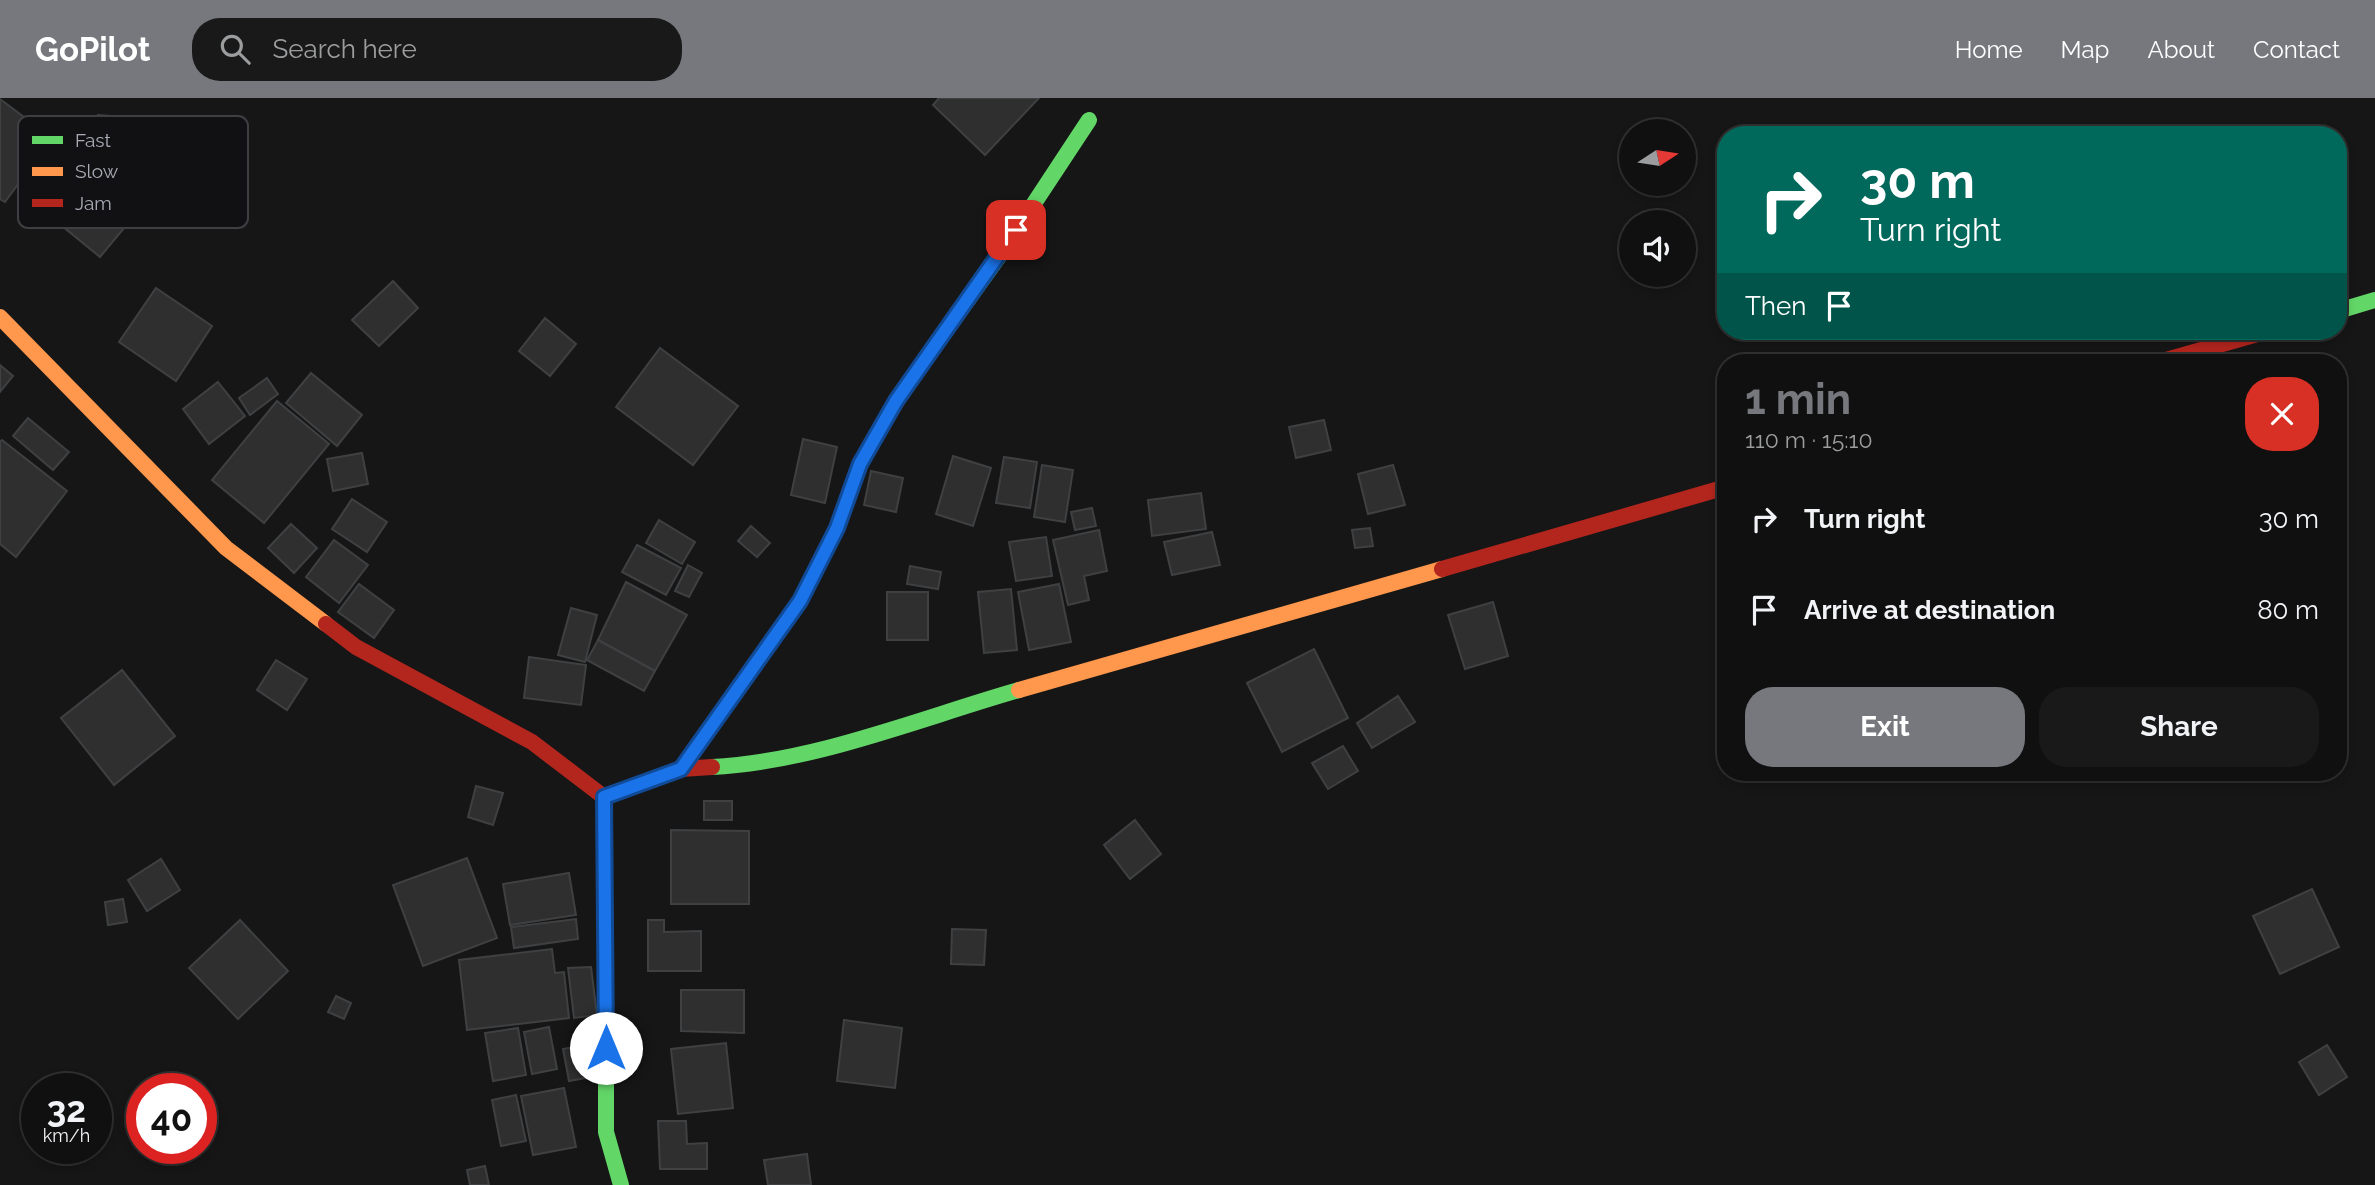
<!DOCTYPE html>
<meta charset="utf-8">
<style>
body{margin:0;font-family:Raleway,sans-serif;background:#191919;color:#f1f3f6;height:100vh;display:flex;flex-direction:column;font-size:26px;white-space:nowrap}
*{box-sizing:border-box;margin:0}
p{font-size:23px;color:#9c9d9f}
.icon{flex:none;width:38px;height:38px;fill:none;stroke:currentColor;stroke-width:2;stroke-linecap:round;stroke-linejoin:round}
.map{position:relative;flex:1;overflow:hidden}
.panel{position:absolute;left:1717px;top:256px;width:630px;height:427px;display:flex;flex-direction:column;background:#101010;border-radius:28px;box-shadow:0 4px 10px #0003,0 0 0 2px #303030}
.panel>*{flex:none}
.hud{position:absolute;left:1717px;top:28px;width:630px;height:214px;border-radius:28px;box-shadow:0 4px 10px #0003,0 0 0 2px #303030;background:#00695c;color:#fff;overflow:hidden}
.needle{width:46px;rotate:78deg}
.fabs{position:absolute;left:1619px;top:21px;display:grid;gap:14px}
.fabs a{display:grid;place-items:center;width:77px;height:77px;border-radius:50%;background:#101010;box-shadow:0 4px 10px #0003,0 0 0 2px #303030;font-size:35px}
.speed{position:absolute;left:21px;top:975px;display:flex;gap:14px;font-size:35px;font-weight:700;text-align:center}
.speed>*{display:grid;place-content:center;width:91px;height:91px;border-radius:50%;background:#101010;box-shadow:0 4px 10px #0003,0 0 0 2px #303030;line-height:1}
.speed small{font-size:18px;font-weight:400}
.speed .limit{border:10px solid #d22;background:#fff;color:#111}
.pin{position:absolute;display:grid;place-items:center;width:60px;height:60px;color:#fff;margin:-30px;border-radius:14px;box-shadow:0 4px 10px #0006}
.me{position:absolute;width:77px;margin:-38px;rotate:0deg;stroke-linejoin:round;filter:drop-shadow(0 0 5px #0008)}
.turn{display:flex;align-items:center;gap:24px;height:147px;padding:0 28px;font-size:32px}
.turn .icon{width:91px;height:91px;stroke-width:2.5}
.turn b{display:block;font-size:49px;line-height:60px}
.then{display:flex;align-items:center;height:66px;padding:0 28px;background:#0003;gap:14px;font-size:26px}
.round{display:grid;place-items:center;flex:none;width:74px;height:74px;border-radius:28px;background:#191919}
.headline{display:flex;align-items:center;justify-content:space-between;height:119px;padding:0 28px}
h1{font-size:42px;font-weight:700;line-height:52px;color:#76787e}
.cta{display:flex;gap:14px;margin-top:auto;padding:14px 28px}
.cta a{flex:1;height:80px;border-radius:28px;background:#76787e;color:#fff;font-size:28px;font-weight:700;line-height:80px;text-align:center}
.cta a+a{background:#191919;color:#f1f3f6}
ul{padding:0;list-style:none}
li{display:flex;align-items:center;gap:21px;height:91px;padding:0 28px}
li div{flex:1}
li b{display:block;font-size:26px}
li em{font-style:normal}
header{display:flex;align-items:center;gap:42px;box-sizing:border-box;height:98px;padding:0 35px;background:#76787e;color:#fff}
header strong{font-size:33px}
nav{display:flex;gap:38px;margin-inline-start:auto;font-size:24px}
.search{width:490px;height:63px;background:#191919;display:flex;align-items:center;gap:18px;box-sizing:border-box;padding:0 24px;border-radius:28px;color:#9c9d9f;font-size:26px}
.map>svg:first-child{display:block}
</style>
<header>
<strong>GoPilot</strong>
<div class="search"><svg class="icon" aria-label="search" viewBox="0 0 24 24"><circle cx="10" cy="10" r="6"/><path d="M15 15l6 6"/></svg>Search here</div>
<nav><a>Home</a><a>Map</a><a>About</a><a>Contact</a></nav>
</header>
<div class="map">
<svg width="2375" height="1087" viewBox="0 0 2375 1087">
<rect width="100%" height="100%" fill="#161616"/>
<g fill="#2f2f30" stroke="#3f4042" stroke-width="2">
<polygon points="939,0 1039,0 985,57 933,7"/>
<polygon points="0,1 52,40 5,104 0,101"/>
<polygon points="98,17 121,19 120,46 96,45"/>
<polygon points="115,52 158,89 100,159 56,123"/>
<polygon points="393,183 418,210 379,248 352,222"/>
<polygon points="156,190 212,228 176,283 119,244"/>
<polygon points="545,220 576,246 550,278 519,253"/>
<polygon points="660,250 738,308 693,367 616,309"/>
<polygon points="0,267 13,278 0,294"/>
<polygon points="311,275 362,317 337,348 286,305"/>
<polygon points="267,280 278,296 250,317 239,300"/>
<polygon points="218,284 245,318 209,346 183,311"/>
<polygon points="277,303 329,346 264,425 212,382"/>
<polygon points="28,320 69,354 53,372 13,338"/>
<polygon points="1324,322 1331,352 1296,360 1289,329"/>
<polygon points="803,341 837,349 825,405 791,397"/>
<polygon points="2,342 67,393 16,459 0,446 0,344"/>
<polygon points="362,355 368,386 333,393 327,361"/>
<polygon points="953,358 991,370 973,428 936,416"/>
<polygon points="1004,359 1037,364 1030,410 996,405"/>
<polygon points="1042,367 1073,372 1065,424 1034,419"/>
<polygon points="1393,367 1405,407 1368,416 1358,376"/>
<polygon points="871,373 903,380 896,414 864,407"/>
<polygon points="1201,395 1206,431 1152,438 1148,402"/>
<polygon points="352,401 387,424 367,454 332,431"/>
<polygon points="1092,410 1096,428 1075,432 1071,414"/>
<polygon points="659,422 695,444 682,466 646,445"/>
<polygon points="291,426 317,450 294,475 268,450"/>
<polygon points="751,428 770,445 757,459 738,443"/>
<polygon points="1370,430 1373,448 1355,450 1352,432"/>
<polygon points="1099,432 1107,473 1084,478 1089,502 1068,507 1053,442"/>
<polygon points="1212,434 1220,467 1172,477 1164,444"/>
<polygon points="1046,439 1052,478 1016,483 1009,444"/>
<polygon points="334,442 368,467 339,505 306,479"/>
<polygon points="637,447 681,470 666,497 622,474"/>
<polygon points="688,467 702,475 689,499 675,493"/>
<polygon points="910,468 941,474 938,491 907,486"/>
<polygon points="626,484 687,517 655,573 598,542"/>
<polygon points="359,486 394,512 374,540 338,514"/>
<polygon points="1059,486 1071,544 1029,552 1018,494"/>
<polygon points="1011,491 1017,552 984,555 978,494"/>
<rect x="887" y="494" width="41" height="48"/>
<polygon points="1493,504 1508,558 1465,571 1448,517"/>
<polygon points="571,510 597,517 585,564 558,557"/>
<polygon points="598,542 655,573 644,593 587,562"/>
<polygon points="1314,551 1348,620 1282,654 1247,585"/>
<polygon points="529,559 586,567 581,607 524,600"/>
<polygon points="276,562 307,581 287,612 257,592"/>
<polygon points="122,572 175,638 114,687 61,620"/>
<polygon points="1398,598 1415,624 1372,650 1357,625"/>
<polygon points="1343,648 1358,673 1328,691 1312,665"/>
<polygon points="476,688 503,695 493,727 468,719"/>
<rect x="704" y="703" width="28" height="19"/>
<polygon points="1135,722 1161,756 1130,781 1104,747"/>
<polygon points="671,732 749,733 749,806 671,806"/>
<polygon points="467,760 497,840 423,868 393,787"/>
<polygon points="161,761 180,792 147,813 128,782"/>
<polygon points="569,775 576,817 510,827 503,786"/>
<polygon points="2312,791 2339,849 2280,876 2253,818"/>
<polygon points="123,801 127,824 108,827 105,804"/>
<polygon points="576,821 578,841 514,850 511,829"/>
<polygon points="240,822 288,873 238,921 189,870"/>
<polygon points="648,822 664,822 664,834 701,833 701,873 648,873"/>
<polygon points="952,831 986,832 984,867 951,866"/>
<polygon points="552,851 555,875 564,874 569,920 467,932 459,862"/>
<polygon points="591,869 597,917 574,920 568,870"/>
<polygon points="681,892 744,892 744,935 681,933"/>
<polygon points="336,898 351,905 344,921 328,914"/>
<polygon points="844,922 902,930 895,990 837,983"/>
<polygon points="549,929 557,971 532,976 524,934"/>
<polygon points="518,930 526,977 493,983 485,935"/>
<polygon points="726,945 733,1010 678,1016 671,951"/>
<polygon points="590,946 596,978 569,983 563,951"/>
<polygon points="2327,947 2347,979 2319,997 2299,964"/>
<polygon points="564,990 576,1049 533,1057 521,998"/>
<polygon points="516,997 526,1043 501,1048 492,1002"/>
<polygon points="658,1023 686,1023 687,1046 707,1045 707,1071 660,1071"/>
<polygon points="807,1056 811,1087 768,1087 764,1062"/>
<polygon points="485,1068 489,1087 470,1087 467,1072"/>
</g>
<g fill="none" stroke-linecap="round" stroke-linejoin="round">
<g stroke="#63d668" stroke-width="16">
<polyline points="2338,213 2375,202"/>
<polyline points="904,291 1002,154 1089,22"/>
<path d="M712 669C814 664 921 620 1019 592"/>
<polyline points="606,964 606,1034 621,1087"/>
</g>
<g stroke="#ff974d" stroke-width="16">
<polyline points="0,219 226,450 326,526"/>
<polyline points="1019,592 1442,471"/>
<polyline points="604,699 606,964"/>
</g>
<g stroke="#b3261e" stroke-width="16">
<polyline points="2159,264 2268,233"/>
<polyline points="1442,471 1726,389"/>
<polyline points="326,526 356,549 532,644 604,699 681,671 712,669"/>
<polyline points="681,671 800,503 837,430 860,366 904,291"/>
</g>
</g>
<g fill="none" stroke-linecap="round" stroke-linejoin="round">
<g stroke="#114b97" stroke-width="18">
<polyline id="route" points="606,950 604,699 681,671 800,503 837,430 860,366 896,303 1016,132"/>
</g>
<use href="#route" stroke="#1a73e8" stroke-width="12"/>
</g>
<rect x="18" y="18" width="230" height="112" rx="10" fill="#111012" stroke="#3f3f43" stroke-width="2"/>
<rect x="32" y="38" width="31" height="8" fill="#63d668"/>
<rect x="32" y="69" width="31" height="9" fill="#ff974d"/>
<rect x="32" y="101" width="31" height="8" fill="#b3261e"/>
<g font-size="19" fill="#a9acb6">
<text x="75" y="49">Fast</text>
<text x="75" y="80">Slow</text>
<text x="75" y="112">Jam</text>
</g>
</svg>
<div class="fabs">
<a><svg class="needle" viewBox="-14 -14 28 28"><path d="M0-13l5 13h-10z" fill="#e53935"/><path d="M0 13l5-13h-10z" fill="#9c9d9f"/></svg></a>
<a><svg class="icon" aria-label="sound" viewBox="0 0 24 24"><path d="M4 9h4l5-4v14l-5-4H4zM17 9q2 3 0 6"/></svg></a>
</div>
<div class="speed"><div>32<small>km/h</small></div><div class="limit">40</div></div>
<div class="pin" style="left:1016px;top:132px;background:#d93025"><svg class="icon" aria-label="arrive" viewBox="0 0 24 24"><path d="M6 21V4h12l-3 4 3 4H6"/></svg></div>
<svg class="me" style="left:606px;top:950px" viewBox="-20 -20 40 40"><circle r="19" fill="#fff"/><path d="M0-13L10 11 0 6-10 11z" fill="#1a73e8"/></svg>
<div class="hud">
<div class="turn"><svg class="icon" aria-label="right" viewBox="0 0 24 24"><path d="M7 20v-9h11M14 6l5 5-5 5"/></svg><div><b>30 m</b>Turn right</div></div>
<div class="then">Then<svg class="icon" aria-label="arrive" viewBox="0 0 24 24"><path d="M6 21V4h12l-3 4 3 4H6"/></svg></div>
</div>
<section class="panel">
<div class="headline"><div><h1>1 min</h1><p>110 m · 15:10</p></div><a class="round" style="background:#d93025;color:#fff"><svg class="icon" aria-label="close" viewBox="0 0 24 24"><path d="M6 6l12 12M18 6L6 18"/></svg></a></div>
<ul>
<li><svg class="icon" aria-label="right" viewBox="0 0 24 24"><path d="M7 20v-9h11M14 6l5 5-5 5"/></svg><div><b>Turn right</b></div><em>30 m</em></li>
<li><svg class="icon" aria-label="arrive" viewBox="0 0 24 24"><path d="M6 21V4h12l-3 4 3 4H6"/></svg><div><b>Arrive at destination</b></div><em>80 m</em></li>
</ul>
<div class="cta"><a>Exit</a><a>Share</a></div>
</section>
</div>
